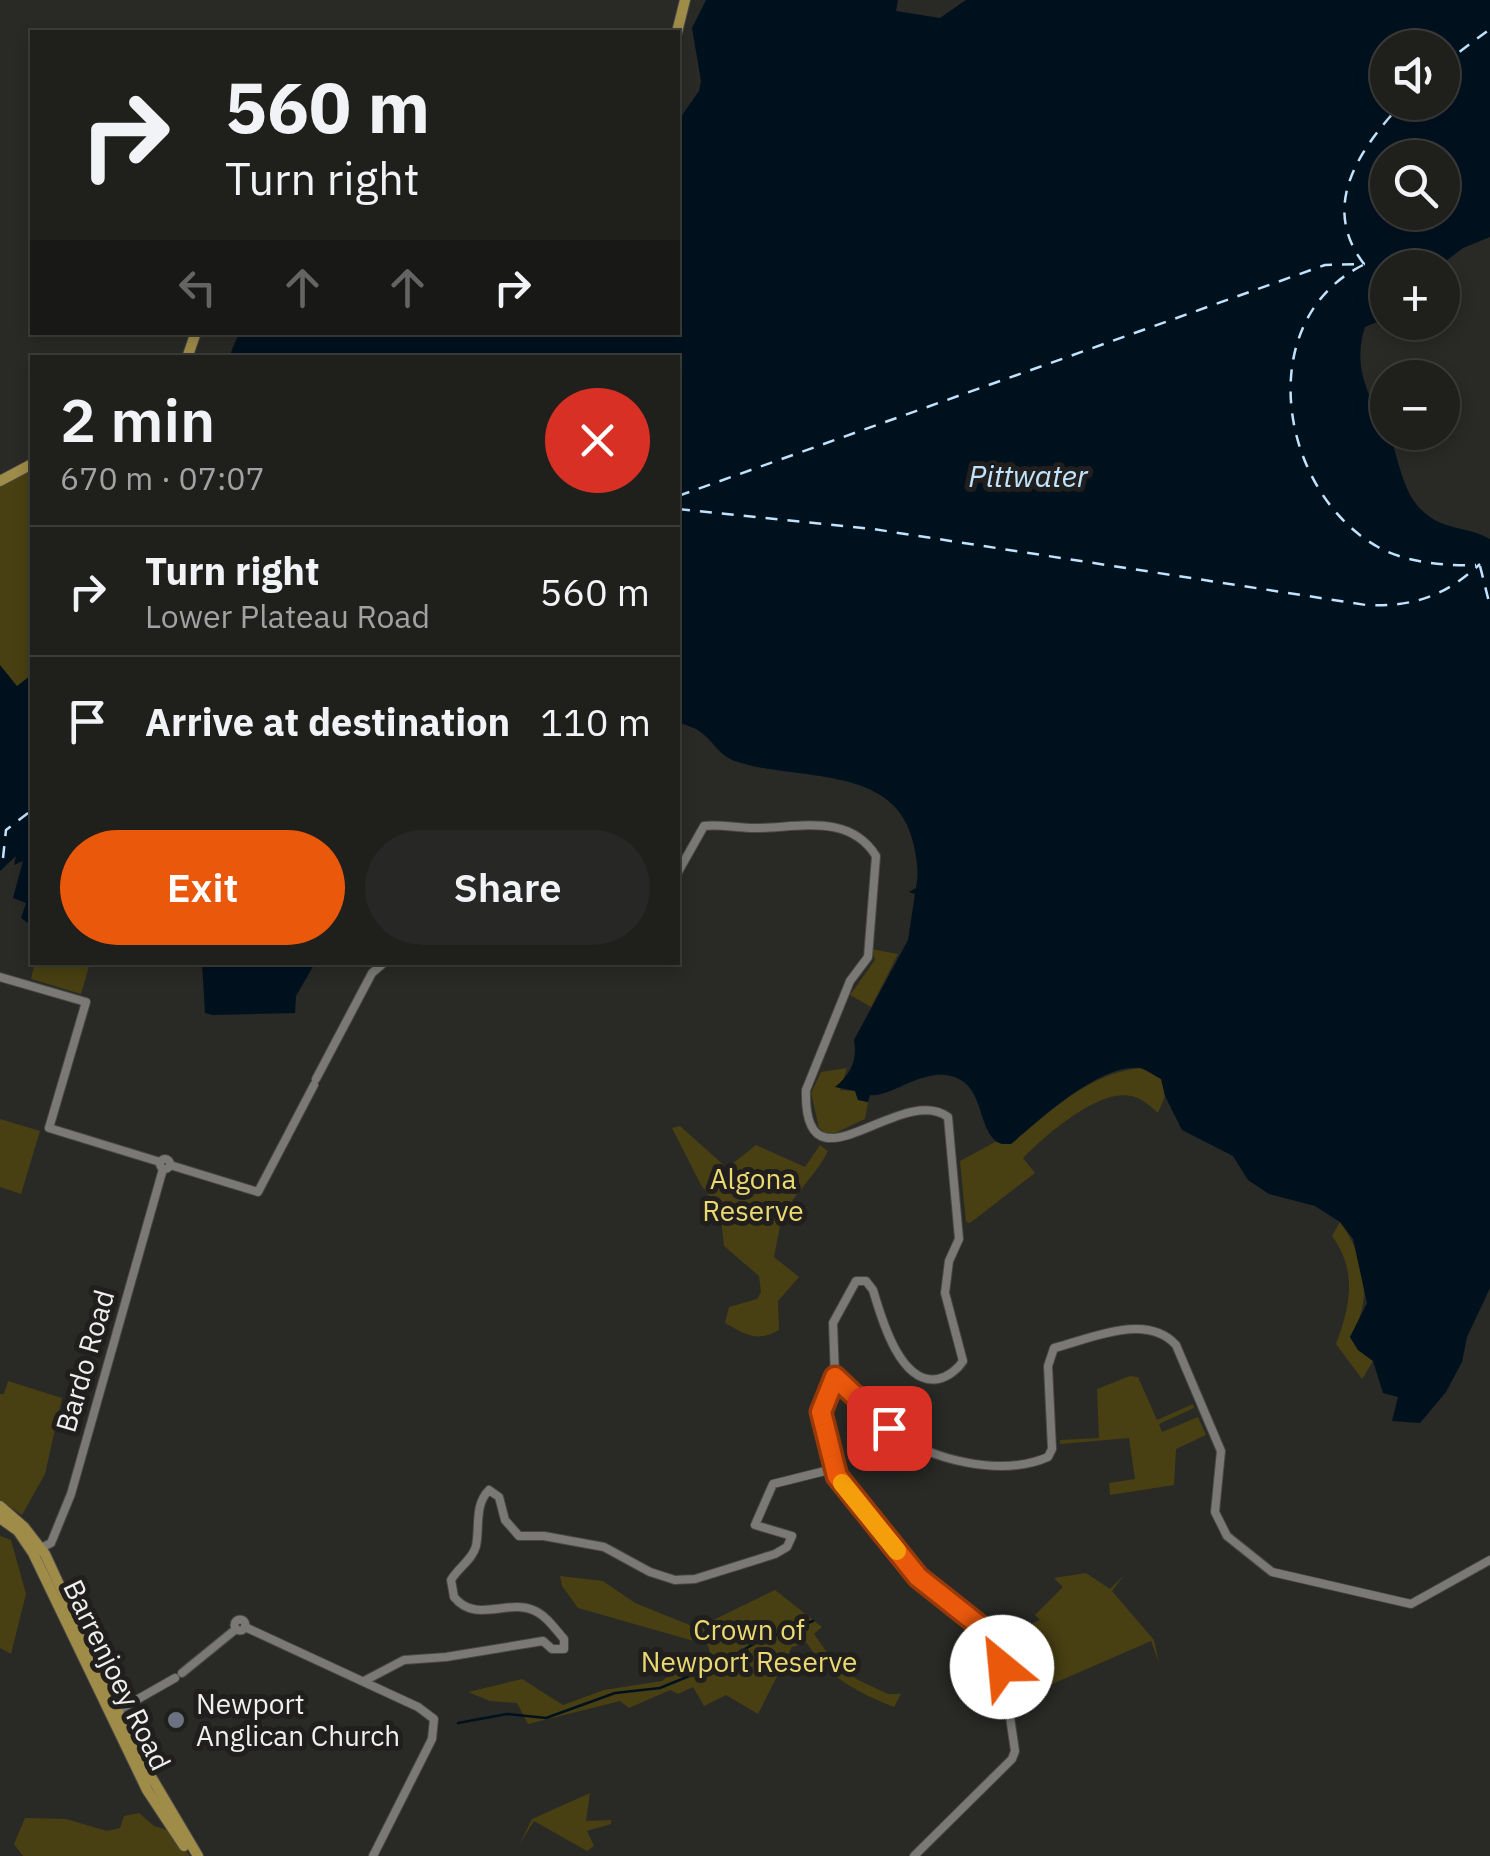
<!DOCTYPE html>
<meta charset="utf-8">
<style>
body{margin:0;font-family:"IBM Plex Sans",sans-serif;background:#272725;color:#f1f3f6;height:100vh;display:flex;flex-direction:column;font-size:38px;white-space:nowrap}
*{box-sizing:border-box;margin:0}
p{font-size:32px;color:#a1a2a3}
.icon{flex:none;width:55px;height:55px;fill:none;stroke:currentColor;stroke-width:2;stroke-linecap:round;stroke-linejoin:round}
.map{position:relative;flex:1;overflow:hidden}
.drawer{position:absolute;left:30px;top:355px;width:650px;height:610px;display:flex;flex-direction:column;background:#1f1f1c;border-radius:0px;box-shadow:0 5px 15px #0003,0 0 0 2px #3c3d3b}
.drawer>*{flex:none}
.guide{position:absolute;left:30px;top:30px;width:650px;height:305px;border-radius:0px;box-shadow:0 5px 15px #0003,0 0 0 2px #3c3d3b;background:#1f1f1c;color:#f1f3f6;overflow:hidden}
.buttons{position:absolute;left:1370px;top:30px;display:grid;gap:20px}
.buttons a{display:grid;place-items:center;width:90px;height:90px;border-radius:50%;background:#1f1f1c;box-shadow:0 5px 15px #0003,0 0 0 2px #3c3d3b;font-size:50px}
.pin{position:absolute;display:grid;place-items:center;width:85px;height:85px;color:#fff;margin:-42px;border-radius:20px;box-shadow:0 5px 15px #0006}
.me{position:absolute;width:110px;margin:-55px;rotate:332deg;stroke-linejoin:round;filter:drop-shadow(0 0 8px #0008)}
.turn{display:flex;align-items:center;gap:35px;height:210px;padding:0 30px;font-size:45px}
.turn .icon{width:130px;height:130px;stroke-width:2.5}
.turn b{display:block;font-size:70px;line-height:85px}
.lanes{display:flex;align-items:center;height:95px;padding:0 30px;background:#0003;justify-content:center;gap:50px;direction:ltr}
.lanes .off{opacity:.35}
.round{display:grid;place-items:center;flex:none;width:105px;height:105px;border-radius:52px;background:#272725}
.head{display:flex;align-items:center;justify-content:space-between;height:170px;padding:0 30px}
h1{font-size:60px;font-weight:600;line-height:75px}
.primary-button{display:flex;gap:20px;margin-top:auto;padding:20px 30px}
.primary-button a{flex:1;height:115px;border-radius:60px;background:#ea580c;color:#fff;font-size:40px;font-weight:600;line-height:115px;text-align:center}
.primary-button a+a{background:#272725;color:#f1f3f6}
ul{padding:0;list-style:none}
li{display:flex;align-items:center;gap:30px;height:130px;padding:0 30px;border-top:2px solid #3c3d3b}
li div{flex:1}
li b{display:block;font-size:38px}
li em{font-style:normal}
.map>svg:first-child{display:block}
</style>
<div class="map">
<svg width="1490" height="1856" viewBox="0 0 1490 1856">
<rect width="100%" height="100%" fill="#292926"/>
<g fill="#484012">
<polygon points="32,470 32,711 0,758 0,486"/>
<polygon points="871,949 898,954 871,1007 850,995 875,960"/>
<polygon points="35,963 90,963 81,994 31,979"/>
<polygon points="847,1068 840,1090 855,1091 858,1100 868,1102 865,1119 829,1136 819,1128 811,1093 821,1072"/>
<path d="M1141 1068 1162 1079 1165 1096 1158 1113C1150 1106 1142 1098 1131 1096 1097 1089 1045 1136 1023 1158L1035 1173 970 1223 966 1222 960 1161 995 1142 1011 1144C1050 1112 1088 1073 1141 1068Z"/>
<polygon points="0,1119 40,1131 21,1194 0,1187"/>
<path d="M680 1126 727 1168 756 1145 805 1167 820 1145 828 1151C818 1171 805 1183 792 1201L811 1209 790 1204 782 1216 774 1257 799 1277 778 1301 779 1330C758 1343 744 1334 725 1323L729 1307 757 1299 761 1292 759 1276 724 1246 720 1210 701 1185 672 1128Z"/>
<path d="M1340 1222C1365 1256 1374 1301 1350 1337L1358 1350 1373 1361 1362 1379 1336 1344C1350 1306 1358 1272 1332 1236Z"/>
<polygon points="1130,1376 1138,1377 1157,1420 1193,1404 1194,1408 1159,1424 1162,1432 1198,1417 1206,1435 1176,1449 1174,1485 1110,1495 1109,1483 1135,1479 1129,1438 1060,1444 1060,1440 1099,1438 1097,1389"/>
<polygon points="8,1381 62,1398 45,1474 22,1515 0,1500 0,1394 4,1394"/>
<polygon points="0,1536 11,1540 26,1594 11,1654 0,1648"/>
<polygon points="1086,1573 1110,1589 1124,1575 1112,1591 1154,1640 1159,1663 1151,1641 1050,1685 1043,1639 1004,1645 1003,1636 1040,1620 1035,1615 1063,1587 1054,1578"/>
<path d="M560 1576 603 1581 635 1603 697 1628 775 1590 822 1627 814 1634 833 1661 856 1679 888 1694H901L894 1707C856 1692 828 1677 807 1643L792 1647 758 1714 726 1695 704 1706 693 1687 678 1694 670 1690 629 1708 620 1701 528 1724 517 1703 490 1701 468 1692 522 1679 563 1705 604 1690 662 1681 673 1672 687 1669 683 1657 710 1653 708 1645 578 1608 562 1586Z"/>
<polygon points="590,1793 586,1821 611,1820 611,1824 587,1831 594,1846 587,1851 534,1821 519,1845 532,1819"/>
<polygon points="139,1813 154,1826 170,1831 190,1856 23,1856 14,1844 25,1818 66,1819 107,1831 120,1828 124,1816"/>
</g>
<g fill="#00111e" fill-rule="evenodd">
<path d="M706 0H898L896 11 940 18 966 0H1490V237L1463 248 1438 267 1388 268 1387 318 1365 327C1360 342 1359 357 1362 373 1367 397 1381 416 1390 437 1400 463 1403 496 1426 514 1445 530 1469 527 1490 539V1288L1467 1337 1462 1362 1446 1392 1420 1423 1392 1421 1398 1397 1383 1393 1373 1361 1358 1350 1350 1337 1367 1303 1353 1239 1340 1222 1315 1206 1269 1194 1248 1180 1233 1156 1182 1130 1165 1096 1161 1079C1155 1076 1146 1069 1140 1068 1100 1063 1039 1120 1011 1144H1002C974 1134 989 1080 945 1075 917 1072 889 1098 870 1095L868 1102 858 1100 855 1091 835 1087C850 1075 858 1061 854 1040L908 940 915 894 909 892 916 888C919 871 917 859 913 842 895 763 795 782 735 761 718 755 713 740 699 731 694 727 684 725 678 722V358L229 357 239 333 678 332V121L699 91 701 81 692 28ZM1388 48H1442V102H1388ZM1388 158H1442V212H1388Z"/>
<polygon points="0,665 17,686 30,676 32,666 32,926 21,918 26,903 13,898 23,861 14,865 16,856 0,871"/>
<polygon points="202,962 315,962 315,963 296,996 295,1013 213,1015 205,1013"/>
</g>
<g fill="none" stroke-linecap="round" stroke-linejoin="round">
<polyline stroke="#00111e" stroke-width="2.5" points="458,1723 507,1714 546,1718 615,1693 660,1688 716,1665 761,1640 813,1621"/>
<g stroke="#c1e3fd" stroke-width="2.5" stroke-dasharray="12 10" stroke-linecap="butt">
<polyline points="1442,65 1490,29"/>
<path d="M1364 264C1318 204 1362 147 1403 102"/>
<path d="M1363 265C1251 321 1279 492 1378 547 1407 563 1444 566 1476 565"/>
<polyline points="678,496 1325,265 1365,264"/>
<path d="M678 509 873 529 1366 605C1414 607 1445 596 1480 564"/>
<polyline points="1480,566 1490,606"/>
<polyline points="3,858 6,830 32,810"/>
</g>
<g stroke="#474744" stroke-width="10">
<g id="minor">
<path d="M678 872 704 826C723 824 741 829 760 828 801 827 850 814 876 856L868 957 850 981 806 1090C803 1200 900 1082 948 1117L959 1239 949 1261 945 1293 963 1361C958 1369 948 1377 938 1379 900 1386 881 1317 873 1290L866 1281H856L833 1323 835 1377"/>
<polyline points="0,977 86,1002 49,1128 160,1162"/>
<polyline points="316,1079 372,973 385,962"/>
<circle cx="165" cy="1164" r="5"/>
<polyline points="170,1165 258,1192 314,1085"/>
<path d="M835 1377C859 1388 872 1414 892 1430 930 1461 1002 1477 1048 1457L1052 1449 1048 1366 1054 1348C1090 1339 1146 1312 1176 1345L1221 1451 1215 1512 1227 1536 1272 1572 1411 1604 1490 1560"/>
<polyline points="835,1377 821,1412 833,1469 919,1577 995,1638 1000,1649 1015,1751 1012,1759 914,1856"/>
<polyline points="41,1548 51,1543 71,1494 163,1169"/>
<circle cx="240" cy="1625" r="5.5"/>
<polyline points="245,1627 418,1707 434,1719 432,1739 373,1856"/>
<polyline points="182,1673 236,1629"/>
<path d="M364 1681 404 1660 446 1657 543 1641 552 1649H564V1639C555 1629 546 1615 533 1610 507 1599 476 1624 454 1597L451 1580C458 1568 473 1559 476 1546 480 1527 474 1505 489 1490L499 1497 505 1520 519 1536H544L604 1547 650 1572 675 1580 695 1579 775 1554 787 1547 792 1536 755 1525 773 1484 833 1469"/>
<polyline points="117,1711 175,1678"/>
</g>
</g>
<g stroke="#474744" stroke-width="12">
<g id="major">
<polyline points="677,32 685,0"/>
<polyline points="187,358 196,332"/>
<polyline points="0,481 32,464"/>
<polyline points="0,1506 24,1527 45,1554 137,1753 198,1856"/>
<polyline points="0,1518 18,1531 33,1553 147,1790 184,1846"/>
</g>
</g>
<use href="#minor" stroke="#7a7976" stroke-width="8"/>
<use href="#major" stroke="#9f8c49" stroke-width="10"/>
</g>
<g fill="none" stroke-linecap="round" stroke-linejoin="round">
<g stroke="#983908" stroke-width="25">
<polyline id="route" points="889,1428 835,1377 821,1412 837,1476 918,1577 995,1638 1002,1667"/>
</g>
<use href="#route" stroke="#ea580c" stroke-width="18"/>
<polyline stroke="#f59e0b" stroke-width="18" points="842,1483 897,1551"/>
</g>
<circle fill="#6b7280" stroke="#201f1d" stroke-width="4" cx="176" cy="1720" r="10"/>
<g text-anchor="middle" stroke-width="10" stroke-linejoin="round" paint-order="stroke">
<g font-size="28" fill="#ecd870" stroke="#201f1d">
<text x="753" y="1189">Algona<tspan x="753" dy="32">Reserve</tspan></text>
<text x="749" y="1640">Crown of<tspan x="749" dy="32">Newport Reserve</tspan></text>
</g>
<g font-size="28" fill="#efefed" stroke="#201f1d">
<text transform="translate(85 1361) rotate(-74)" y="10">Bardo Road</text>
<text transform="translate(117 1675) rotate(64)" y="10">Barrenjoey Road</text>
</g>
<g font-size="28" fill="#efefed" stroke="#201f1d" text-anchor="start">
<text x="196" y="1714">Newport<tspan x="196" dy="32">Anglican Church</tspan></text>
</g>
<g font-size="30" font-style="italic" fill="#c1e3fd" stroke="#201f1d">
<text x="1028" y="487">Pittwater</text>
</g>
</g>
</svg>
<div class="buttons">
<a><svg class="icon" aria-label="sound" viewBox="0 0 24 24"><path d="M4 9h4l5-4v14l-5-4H4zM17 9q2 3 0 6"/></svg></a>
<a><svg class="icon" aria-label="search" viewBox="0 0 24 24"><circle cx="10" cy="10" r="6"/><path d="M15 15l6 6"/></svg></a>
<a>+</a>
<a>−</a>
</div>
<div class="pin" style="left:889px;top:1428px;background:#d93025"><svg class="icon" aria-label="arrive" viewBox="0 0 24 24"><path d="M6 21V4h12l-3 4 3 4H6"/></svg></div>
<svg class="me" style="left:1002px;top:1667px" viewBox="-20 -20 40 40"><circle r="19" fill="#fff"/><path d="M0-13L10 11 0 6-10 11z" fill="#ea580c"/></svg>
<div class="guide">
<div class="turn"><svg class="icon" aria-label="right" viewBox="0 0 24 24"><path d="M7 20v-9h11M14 6l5 5-5 5"/></svg><div><b>560 m</b>Turn right</div></div>
<div class="lanes"><svg class="icon off" aria-label="left" viewBox="0 0 24 24"><path d="M17 20v-9H6M10 6l-5 5 5 5"/></svg><svg class="icon off" aria-label="ahead" viewBox="0 0 24 24"><path d="M12 20V5M6 11l6-6 6 6"/></svg><svg class="icon off" aria-label="ahead" viewBox="0 0 24 24"><path d="M12 20V5M6 11l6-6 6 6"/></svg><svg class="icon" aria-label="right" viewBox="0 0 24 24"><path d="M7 20v-9h11M14 6l5 5-5 5"/></svg></div>
</div>
<section class="drawer">
<div class="head"><div><h1>2 min</h1><p>670 m · 07:07</p></div><a class="round" style="background:#d93025;color:#fff"><svg class="icon" aria-label="close" viewBox="0 0 24 24"><path d="M6 6l12 12M18 6L6 18"/></svg></a></div>
<ul>
<li><svg class="icon" aria-label="right" viewBox="0 0 24 24"><path d="M7 20v-9h11M14 6l5 5-5 5"/></svg><div><b>Turn right</b><p>Lower Plateau Road</p></div><em>560 m</em></li>
<li><svg class="icon" aria-label="arrive" viewBox="0 0 24 24"><path d="M6 21V4h12l-3 4 3 4H6"/></svg><div><b>Arrive at destination</b></div><em>110 m</em></li>
</ul>
<div class="primary-button"><a>Exit</a><a>Share</a></div>
</section>
</div>
